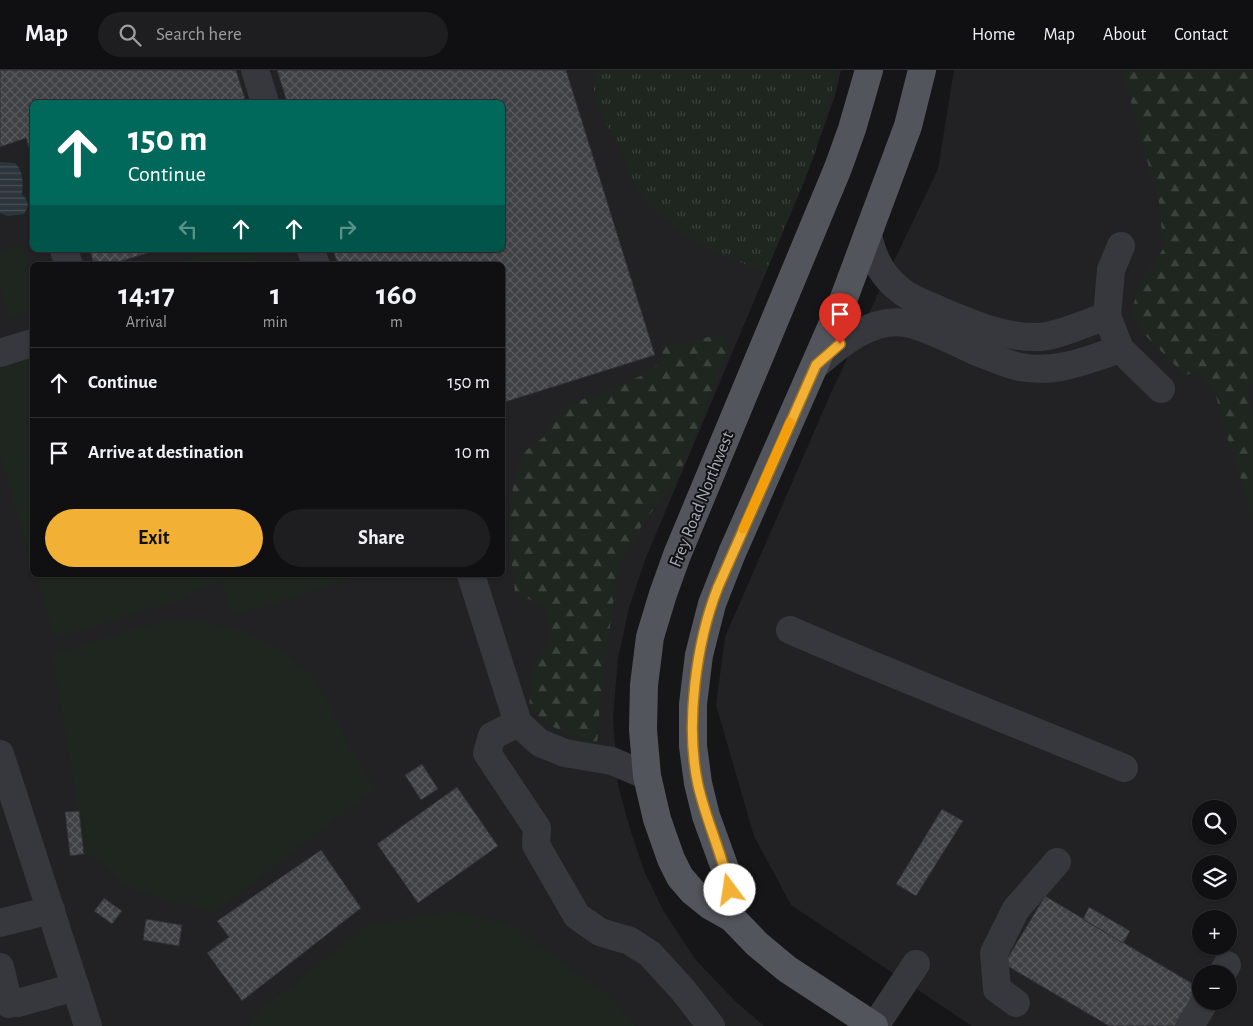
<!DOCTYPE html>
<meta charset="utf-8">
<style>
body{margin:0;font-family:"Alegreya Sans",sans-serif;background:#1e1e20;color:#f1f3f6;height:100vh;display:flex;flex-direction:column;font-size:19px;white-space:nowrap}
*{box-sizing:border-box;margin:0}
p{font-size:16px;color:#9c9d9f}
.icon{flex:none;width:28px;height:28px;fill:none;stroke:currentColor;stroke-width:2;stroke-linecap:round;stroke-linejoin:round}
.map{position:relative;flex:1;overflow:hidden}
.drawer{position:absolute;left:30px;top:192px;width:475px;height:315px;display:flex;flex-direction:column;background:#101012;border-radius:8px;box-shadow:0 1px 4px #0004,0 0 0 1px #303032}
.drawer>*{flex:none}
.hud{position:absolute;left:30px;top:30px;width:475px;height:152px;border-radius:8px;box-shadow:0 1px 4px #0004,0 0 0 1px #303032;background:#00695c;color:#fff;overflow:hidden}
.controls{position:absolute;left:1192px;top:730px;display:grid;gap:10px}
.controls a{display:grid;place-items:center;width:45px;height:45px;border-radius:50%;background:#101012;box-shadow:0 1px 4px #0004,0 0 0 1px #303032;font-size:25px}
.pin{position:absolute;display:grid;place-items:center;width:42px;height:42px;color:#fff;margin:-51px -21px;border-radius:50% 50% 50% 0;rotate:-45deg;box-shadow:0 0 5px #0007}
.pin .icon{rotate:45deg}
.me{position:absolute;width:55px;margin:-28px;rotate:346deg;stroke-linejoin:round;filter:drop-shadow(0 0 4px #0008)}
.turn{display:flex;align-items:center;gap:18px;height:105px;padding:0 15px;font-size:22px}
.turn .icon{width:65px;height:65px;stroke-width:2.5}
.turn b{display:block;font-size:35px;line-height:42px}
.lanes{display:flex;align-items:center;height:48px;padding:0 15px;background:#0003;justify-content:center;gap:25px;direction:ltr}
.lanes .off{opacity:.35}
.eta{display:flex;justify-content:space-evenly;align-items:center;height:85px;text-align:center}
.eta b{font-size:30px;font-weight:700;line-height:35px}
.action{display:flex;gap:10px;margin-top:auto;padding:10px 15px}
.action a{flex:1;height:58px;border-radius:30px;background:#f2b134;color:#111;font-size:20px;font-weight:700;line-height:58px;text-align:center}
.action a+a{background:#1e1e20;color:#f1f3f6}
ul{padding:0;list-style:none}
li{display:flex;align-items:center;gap:15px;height:70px;padding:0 15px;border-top:1px solid #303032}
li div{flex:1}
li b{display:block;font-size:19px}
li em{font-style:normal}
header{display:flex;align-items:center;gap:30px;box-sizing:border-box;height:70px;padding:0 25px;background:#101012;border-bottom:1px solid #303032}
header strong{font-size:24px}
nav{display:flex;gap:28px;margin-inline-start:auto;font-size:18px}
.search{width:350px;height:45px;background:#1e1e20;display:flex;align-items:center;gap:12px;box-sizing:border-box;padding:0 18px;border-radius:28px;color:#9c9d9f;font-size:19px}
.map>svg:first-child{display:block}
</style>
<header>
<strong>Map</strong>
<div class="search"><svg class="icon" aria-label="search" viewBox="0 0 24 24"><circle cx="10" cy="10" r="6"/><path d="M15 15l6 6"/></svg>Search here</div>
<nav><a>Home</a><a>Map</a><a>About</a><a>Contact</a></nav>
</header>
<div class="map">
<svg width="1253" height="956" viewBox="0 0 1253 956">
<defs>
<pattern id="grass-tufts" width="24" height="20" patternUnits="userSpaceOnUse" patternTransform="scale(1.25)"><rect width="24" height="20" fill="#1e261f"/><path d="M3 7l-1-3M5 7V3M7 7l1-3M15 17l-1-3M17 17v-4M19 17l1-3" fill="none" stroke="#3c433d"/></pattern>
<pattern id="forest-firs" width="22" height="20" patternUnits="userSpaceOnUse" patternTransform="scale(1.25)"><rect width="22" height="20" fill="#1e261f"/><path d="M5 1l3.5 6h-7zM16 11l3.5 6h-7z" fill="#3c433d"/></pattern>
<pattern id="water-rules" width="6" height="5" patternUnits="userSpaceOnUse" patternTransform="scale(1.25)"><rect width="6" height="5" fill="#2c353c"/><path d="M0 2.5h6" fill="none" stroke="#485056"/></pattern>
<pattern id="building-cross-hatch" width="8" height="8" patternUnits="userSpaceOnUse" patternTransform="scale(1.25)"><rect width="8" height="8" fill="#404145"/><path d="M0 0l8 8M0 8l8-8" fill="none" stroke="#595a5e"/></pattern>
</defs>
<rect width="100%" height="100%" fill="#161618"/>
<g fill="#222225" fill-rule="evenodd">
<path d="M0 0H841L835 26 805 110 645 490 629 538 618 589 613 647 618 715 630 759 645 803 664 842 695 889 736 932 764 956H0ZM32 32H502V180H32ZM32 195H502V505H32Z"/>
<path d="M954 0H1253V956H972L791 835 754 766 716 635 725 567 834 316 938 99ZM1201 739H1229V766H1201ZM1201 794H1229V821H1201ZM1201 849H1229V876H1201ZM1201 904H1229V931H1201Z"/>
</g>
<polygon fill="url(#grass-tufts)" points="594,0 838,0 815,83 765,203 709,179 677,160 647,133 631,108 623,84 604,50 594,21"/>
<g fill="url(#forest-firs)">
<polygon points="1122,0 1253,0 1253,314 1248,318 1250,338 1253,346 1253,453 1248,431 1224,357 1215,322 1199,302 1185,305 1141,261 1132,241 1138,217 1163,179 1160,136"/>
<polygon points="723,263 728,281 675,415 646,448 618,497 600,630 597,677 545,653 529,636 535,592 551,570 546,537 515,523 509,465 513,417 524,382 544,367 562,338 641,306 661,292 663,276 690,272"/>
</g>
<g fill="#1e261f">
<polygon points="23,175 32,209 32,241 9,247 0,218 0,181"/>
<polygon points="218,180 252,180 256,195 165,195"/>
<polygon points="32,285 32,494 0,386 0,295"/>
<polygon points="36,505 369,505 233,546 222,512 193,521 190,527 55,568"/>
<path d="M194 550C239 556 296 578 321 619 340 652 352 689 377 718L214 843C185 833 155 830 128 816 120 811 114 805 108 798 101 792 92 788 84 784L79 741 52 584 161 551Z"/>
<polygon points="453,841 511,854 610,926 636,956 248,956 262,938 367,855"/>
</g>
<path fill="url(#water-rules)" d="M0 92 15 93C24 101 23 115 22 125 30 131 29 137 24 144L8 146 0 143Z"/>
<g fill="url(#building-cross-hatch)" stroke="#303034">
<polygon points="0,0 236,0 246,32 32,32 32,89 26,68 0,77"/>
<polygon points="277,0 566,0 655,285 502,333 502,195 338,195 333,180 502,180 502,32 287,32"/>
<polygon points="90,180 157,180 109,195 94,195"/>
<polygon points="422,694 438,719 421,730 405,705"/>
<polygon points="457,717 498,776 418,833 377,774"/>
<polygon points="942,739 963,751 916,826 896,814"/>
<polygon points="79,741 84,784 70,786 65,742"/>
<polygon points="321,780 361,838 242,931 207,883 229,867 217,851"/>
<polygon points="1045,826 1198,917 1175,956 1109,956 1004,894"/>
<polygon points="104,828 122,841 112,854 94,841"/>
<polygon points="1089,837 1130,861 1123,873 1083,849"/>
<polygon points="146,849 182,855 179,876 143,870"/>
</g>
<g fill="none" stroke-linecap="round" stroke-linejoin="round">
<g stroke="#37383d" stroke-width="28">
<polyline points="255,0 265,32"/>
<path d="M868 164C872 186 881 205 899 219 910 229 926 234 939 240 971 253 1002 268 1038 267 1055 267 1089 252 1107 246"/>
<polyline points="1121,176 1111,200 1107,246 1120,279 1161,319"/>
<polyline points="64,180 69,195"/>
<polyline points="311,180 316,195"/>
<polyline points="0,283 32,273"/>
<path d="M816 295C840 274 872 247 906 253 930 258 955 272 977 282 991 287 1005 294 1020 297 1055 304 1088 290 1120 279"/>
<polyline points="471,505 518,653 492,666 487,683 537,758 536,775 577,846 600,862 630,871 650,884 683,920 711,956"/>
<path d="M790 560C900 608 1013 652 1124 698"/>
<polyline points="518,653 540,673 565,683 612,691 647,706"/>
<polyline points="0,684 88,956"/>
<polyline points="0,853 51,840"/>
<polyline points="0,897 9,934"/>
<polyline points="1222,904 1227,895"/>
<polyline points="18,933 75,917"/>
<polyline points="1016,933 997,919 994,883 1016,839 1057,792"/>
<polyline points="875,956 916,894"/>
<polyline points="1190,956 1205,931"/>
</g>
<g stroke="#53555c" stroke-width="28">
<polyline points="869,0 852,59 838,98 677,485 663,524 650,567 644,615 643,660 647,706 657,749 671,789 680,807 693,822 709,835 732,848 757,874 787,899 874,956"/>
<polyline points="732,848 730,820 727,804 706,746 698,713 693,676 693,634 699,585 712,534 732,483 844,228 908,56 922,0"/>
</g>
</g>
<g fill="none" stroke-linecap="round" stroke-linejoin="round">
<g stroke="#9d7322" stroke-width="12">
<path id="route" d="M730 820C722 784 706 750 698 715 685 655 696 573 718 517L816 295 840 274"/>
</g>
<use href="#route" stroke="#f2b134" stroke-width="9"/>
<polyline stroke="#f59e0b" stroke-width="9" points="743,459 790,352"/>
</g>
<g text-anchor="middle" stroke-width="4" stroke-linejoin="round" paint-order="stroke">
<g font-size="18" fill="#a8adb8" stroke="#111113">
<text transform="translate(701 429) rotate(-68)" y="6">Frey Road Northwest</text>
</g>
</g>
</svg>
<div class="controls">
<a><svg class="icon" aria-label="search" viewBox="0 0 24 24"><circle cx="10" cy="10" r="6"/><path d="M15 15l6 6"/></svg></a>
<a><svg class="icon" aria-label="layers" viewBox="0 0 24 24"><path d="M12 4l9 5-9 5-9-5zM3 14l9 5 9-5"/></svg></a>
<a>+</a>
<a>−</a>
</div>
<div class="pin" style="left:840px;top:274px;background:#d93025"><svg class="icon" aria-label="arrive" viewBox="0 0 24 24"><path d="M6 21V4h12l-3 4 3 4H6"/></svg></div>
<svg class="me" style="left:730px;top:820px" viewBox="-20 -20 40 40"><circle r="19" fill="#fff"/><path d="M0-13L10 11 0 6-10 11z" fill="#f2b134"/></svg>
<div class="hud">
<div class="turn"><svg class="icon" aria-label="ahead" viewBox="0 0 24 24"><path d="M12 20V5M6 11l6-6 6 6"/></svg><div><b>150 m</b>Continue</div></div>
<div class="lanes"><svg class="icon off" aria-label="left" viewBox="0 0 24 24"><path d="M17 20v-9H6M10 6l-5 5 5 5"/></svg><svg class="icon" aria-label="ahead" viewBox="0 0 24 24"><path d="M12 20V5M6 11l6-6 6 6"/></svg><svg class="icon" aria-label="ahead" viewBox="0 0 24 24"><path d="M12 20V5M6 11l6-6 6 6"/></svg><svg class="icon off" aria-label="right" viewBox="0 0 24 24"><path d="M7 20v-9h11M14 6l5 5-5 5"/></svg></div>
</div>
<section class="drawer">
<div class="eta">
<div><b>14:17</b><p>Arrival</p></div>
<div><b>1</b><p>min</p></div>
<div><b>160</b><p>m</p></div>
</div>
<ul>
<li><svg class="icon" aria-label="ahead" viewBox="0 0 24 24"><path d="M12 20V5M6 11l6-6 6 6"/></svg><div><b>Continue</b></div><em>150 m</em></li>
<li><svg class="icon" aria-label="arrive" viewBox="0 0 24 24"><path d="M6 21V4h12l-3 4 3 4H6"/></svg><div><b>Arrive at destination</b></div><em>10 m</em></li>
</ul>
<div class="action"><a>Exit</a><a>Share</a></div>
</section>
</div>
